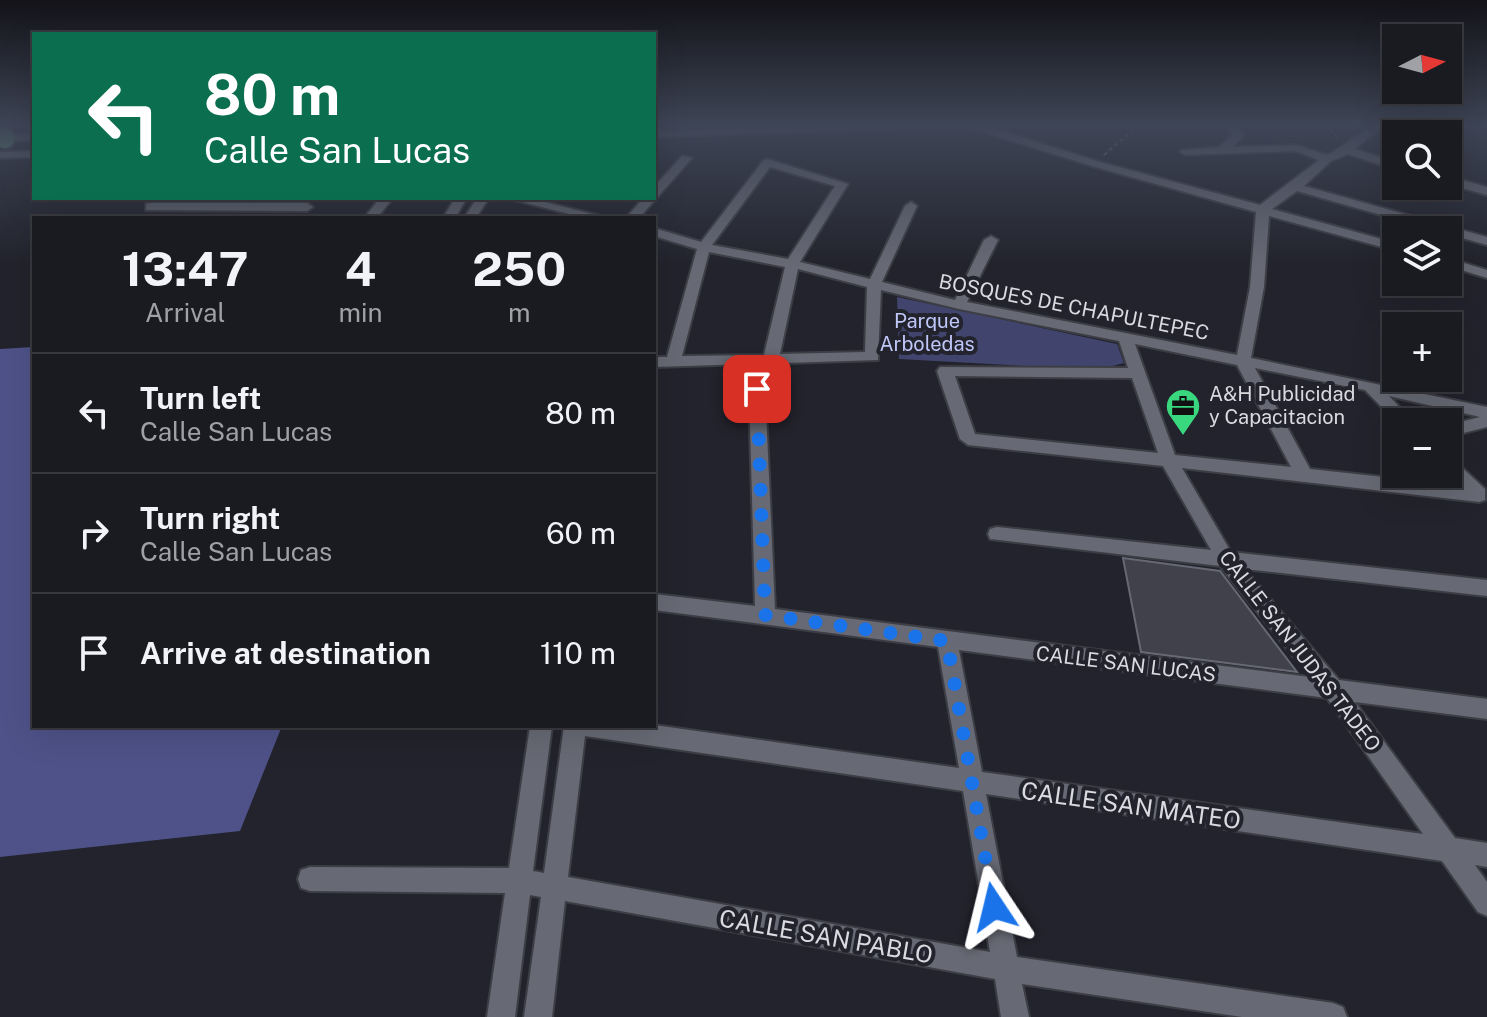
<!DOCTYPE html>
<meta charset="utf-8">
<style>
body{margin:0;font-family:"Public Sans",sans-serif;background:#27272e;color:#f1f3f6;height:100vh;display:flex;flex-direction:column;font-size:30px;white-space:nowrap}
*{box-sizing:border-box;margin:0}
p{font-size:26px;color:#9fa1a5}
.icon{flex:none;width:44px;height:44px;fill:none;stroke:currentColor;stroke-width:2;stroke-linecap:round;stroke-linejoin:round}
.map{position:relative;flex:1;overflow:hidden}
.side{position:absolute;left:32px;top:216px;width:624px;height:512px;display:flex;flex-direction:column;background:#1a1a21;border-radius:0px;box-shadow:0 8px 32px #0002,0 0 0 2px #38383f}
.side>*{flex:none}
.banner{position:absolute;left:32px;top:32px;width:624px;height:168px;border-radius:0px;box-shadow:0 8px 32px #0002,0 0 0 2px #38383f;background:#0b6e4f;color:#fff;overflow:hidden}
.needle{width:52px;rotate:84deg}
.fabs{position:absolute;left:1382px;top:24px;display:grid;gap:16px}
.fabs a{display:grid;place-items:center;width:80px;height:80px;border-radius:0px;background:#1a1a21;box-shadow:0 8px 32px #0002,0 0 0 2px #38383f;font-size:40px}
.pin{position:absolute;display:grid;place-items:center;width:68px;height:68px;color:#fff;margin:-34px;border-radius:16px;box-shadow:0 4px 12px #0006}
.me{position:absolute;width:88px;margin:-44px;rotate:350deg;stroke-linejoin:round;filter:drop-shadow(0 0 6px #0008)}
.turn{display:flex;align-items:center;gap:28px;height:168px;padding:0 40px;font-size:36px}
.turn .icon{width:104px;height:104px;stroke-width:2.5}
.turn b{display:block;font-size:56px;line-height:68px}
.eta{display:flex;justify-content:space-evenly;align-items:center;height:136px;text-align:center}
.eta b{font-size:48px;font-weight:700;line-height:56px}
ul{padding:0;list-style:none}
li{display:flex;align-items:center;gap:24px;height:120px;padding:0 40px;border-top:2px solid #38383f}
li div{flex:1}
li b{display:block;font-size:30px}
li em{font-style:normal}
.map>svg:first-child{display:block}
</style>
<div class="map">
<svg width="1487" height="1017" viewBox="0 0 1487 1017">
<rect width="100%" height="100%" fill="#22232c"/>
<polygon fill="#41456e" points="897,297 1117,344 1124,363 1098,370 899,359"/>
<polygon fill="#4e5288" points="34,347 34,726 282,726 240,831 0,857 0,349"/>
<polygon fill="#40414b" stroke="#666873" stroke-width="2" points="1123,558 1220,571 1297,672 1141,652"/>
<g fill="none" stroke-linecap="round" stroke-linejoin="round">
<g stroke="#3d3e45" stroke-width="4">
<g id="minor">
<path d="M857 124H980L1100 162 1260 205 1319 160 1295 151 1186 155 1180 152 1182 150 1219 147 1232 135 1224 124H1235L1244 135 1233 147 1296 145 1327 155C1347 146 1365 124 1386 124L1355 149 1396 162V170L1348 154 1331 161 1304 186 1487 237V245L1448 234V230H1434L1297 191 1272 209 1396 243V251L1269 216 1264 287 1251 358 1487 407V427L1448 437V425L1480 417 1389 396 1414 422H1396L1365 390 1255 368 1310 469 1458 485 1447 474 1448 458 1454 460 1485 489V500L1479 502 1182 468 1231 552 1487 580V596L1245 569 1339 680 1487 699V719L1355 702 1455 838 1487 843V867L1475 865 1487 882V916L1478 912 1442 861 986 794 1017 957 1333 1003 1343 1007 1347 1017H1242L1022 984 1029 1017H1001L995 979 565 901 552 1017H524L541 897 530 895 515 1017H487L505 893 310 891 301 888 298 879 301 870 310 867 509 868 530 726H552L533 871 544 873 564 726 654 725 959 768 938 647 654 610V594L755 606 749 389 757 384 765 389 775 609 1310 677 1220 566 990 539 988 534 990 529 997 527 1211 550 1163 466 968 445 960 439 937 371 940 367 1128 368 1119 341 959 309 881 290 878 360 654 367V357H667L697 249 654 236V228L701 242 763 161 767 159 848 184 800 262 870 279 905 206 911 202 917 206 882 282 955 300 984 240 991 236 998 240 967 302 1237 355 1250 287 1256 212 1092 166 964 126 654 137V131ZM770 167 835 186 788 259 712 245ZM709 252 785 267 764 355 682 356ZM798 269 867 287 865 352 780 354ZM1135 344 1237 365 1291 467 1175 455ZM955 376 1132 378 1158 453 975 434ZM959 650 1327 698 1423 834 982 772ZM585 736 963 791 990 952 568 877Z"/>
<polygon points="34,134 34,140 0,141 0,135"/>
<polygon points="34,151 34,157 0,158 0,152"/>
<polygon points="682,156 692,158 639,218 626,218 643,198 654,198 654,187"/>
<polygon points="1448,176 1487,187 1487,195 1448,184"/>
<polygon points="380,198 393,198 377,218 364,218"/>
<polygon points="455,198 467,198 455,218 443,218"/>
<polygon points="477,198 489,198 476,218 464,218"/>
<polygon points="506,198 529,198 608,218 585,218"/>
<polygon points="150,203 307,203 313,207 307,211 146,210 146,204"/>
<polygon points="1448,258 1487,270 1487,278 1448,266"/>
</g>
</g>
<g stroke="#3d3e45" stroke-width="24">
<polyline id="major" points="0,135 5,138"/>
</g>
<g stroke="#6b6c73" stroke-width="2" stroke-dasharray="4 3" stroke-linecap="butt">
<polyline points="1326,124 1337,137"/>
<polyline points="1104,155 1140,124"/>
</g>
<use href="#minor" fill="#676974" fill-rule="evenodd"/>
<use href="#major" stroke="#6aa885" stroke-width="20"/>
</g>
<linearGradient id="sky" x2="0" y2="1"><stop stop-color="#131318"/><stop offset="0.47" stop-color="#3e4556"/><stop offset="1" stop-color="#3e4556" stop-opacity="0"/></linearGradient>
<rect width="1487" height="266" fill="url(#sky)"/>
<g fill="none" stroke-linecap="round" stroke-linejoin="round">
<polyline stroke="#1a73e8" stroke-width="14" stroke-dasharray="0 25.2" points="757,389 765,615 947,641 994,907"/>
</g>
<defs>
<g id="office-pin" transform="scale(1.8)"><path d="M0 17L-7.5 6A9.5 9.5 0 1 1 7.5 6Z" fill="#39d87f" stroke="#22232c"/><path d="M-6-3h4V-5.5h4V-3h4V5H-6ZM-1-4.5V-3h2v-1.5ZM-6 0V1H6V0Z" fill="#111"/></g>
</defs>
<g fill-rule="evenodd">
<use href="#office-pin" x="1183" y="406"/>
</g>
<g text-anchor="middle" stroke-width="8" stroke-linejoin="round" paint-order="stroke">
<g font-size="20" fill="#dadbe1" stroke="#22232c">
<text transform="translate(1074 307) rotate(11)" y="7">BOSQUES DE CHAPULTEPEC</text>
<text transform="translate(1300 651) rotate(52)" y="7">CALLE SAN JUDAS TADEO</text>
<text transform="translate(1126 664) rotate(7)" y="7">CALLE SAN LUCAS</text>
</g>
<g font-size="20" fill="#bfc6f8" stroke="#22232c">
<text x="927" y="328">Parque<tspan x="927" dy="23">Arboledas</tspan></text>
</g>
<g font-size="20" fill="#dadbe1" stroke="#22232c" text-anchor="start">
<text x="1209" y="401">A&amp;H Publicidad<tspan x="1209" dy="23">y Capacitacion</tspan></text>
</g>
<g font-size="24" fill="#dadbe1" stroke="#22232c">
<text transform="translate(1131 806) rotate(8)" y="8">CALLE SAN MATEO</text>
<text transform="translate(826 937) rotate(10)" y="8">CALLE SAN PABLO</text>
</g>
</g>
</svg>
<div class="fabs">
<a><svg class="needle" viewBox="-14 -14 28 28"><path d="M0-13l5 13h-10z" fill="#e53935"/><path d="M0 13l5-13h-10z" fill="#9fa1a5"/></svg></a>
<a><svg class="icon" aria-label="search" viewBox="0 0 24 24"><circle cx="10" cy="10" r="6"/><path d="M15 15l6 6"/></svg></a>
<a><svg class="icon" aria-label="layers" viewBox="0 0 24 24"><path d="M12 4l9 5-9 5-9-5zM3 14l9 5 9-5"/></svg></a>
<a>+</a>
<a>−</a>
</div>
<div class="pin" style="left:757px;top:389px;background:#d93025"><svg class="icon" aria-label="arrive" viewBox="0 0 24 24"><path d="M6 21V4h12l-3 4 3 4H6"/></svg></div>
<svg class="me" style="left:994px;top:907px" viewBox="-20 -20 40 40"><path d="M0-17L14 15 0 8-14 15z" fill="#1a73e8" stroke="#fff" stroke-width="4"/></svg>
<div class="banner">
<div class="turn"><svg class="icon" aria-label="left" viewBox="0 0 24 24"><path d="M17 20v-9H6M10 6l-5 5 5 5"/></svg><div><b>80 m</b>Calle San Lucas</div></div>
</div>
<section class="side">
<div class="eta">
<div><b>13:47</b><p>Arrival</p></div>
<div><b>4</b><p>min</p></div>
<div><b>250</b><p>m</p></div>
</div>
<ul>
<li><svg class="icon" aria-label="left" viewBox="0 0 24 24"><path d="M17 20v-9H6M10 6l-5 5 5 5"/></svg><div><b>Turn left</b><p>Calle San Lucas</p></div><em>80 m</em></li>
<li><svg class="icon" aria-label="right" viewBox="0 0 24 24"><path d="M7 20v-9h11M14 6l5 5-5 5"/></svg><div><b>Turn right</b><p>Calle San Lucas</p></div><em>60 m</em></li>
<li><svg class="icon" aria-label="arrive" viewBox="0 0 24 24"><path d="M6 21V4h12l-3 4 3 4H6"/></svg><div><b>Arrive at destination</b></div><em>110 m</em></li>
</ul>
</section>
</div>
